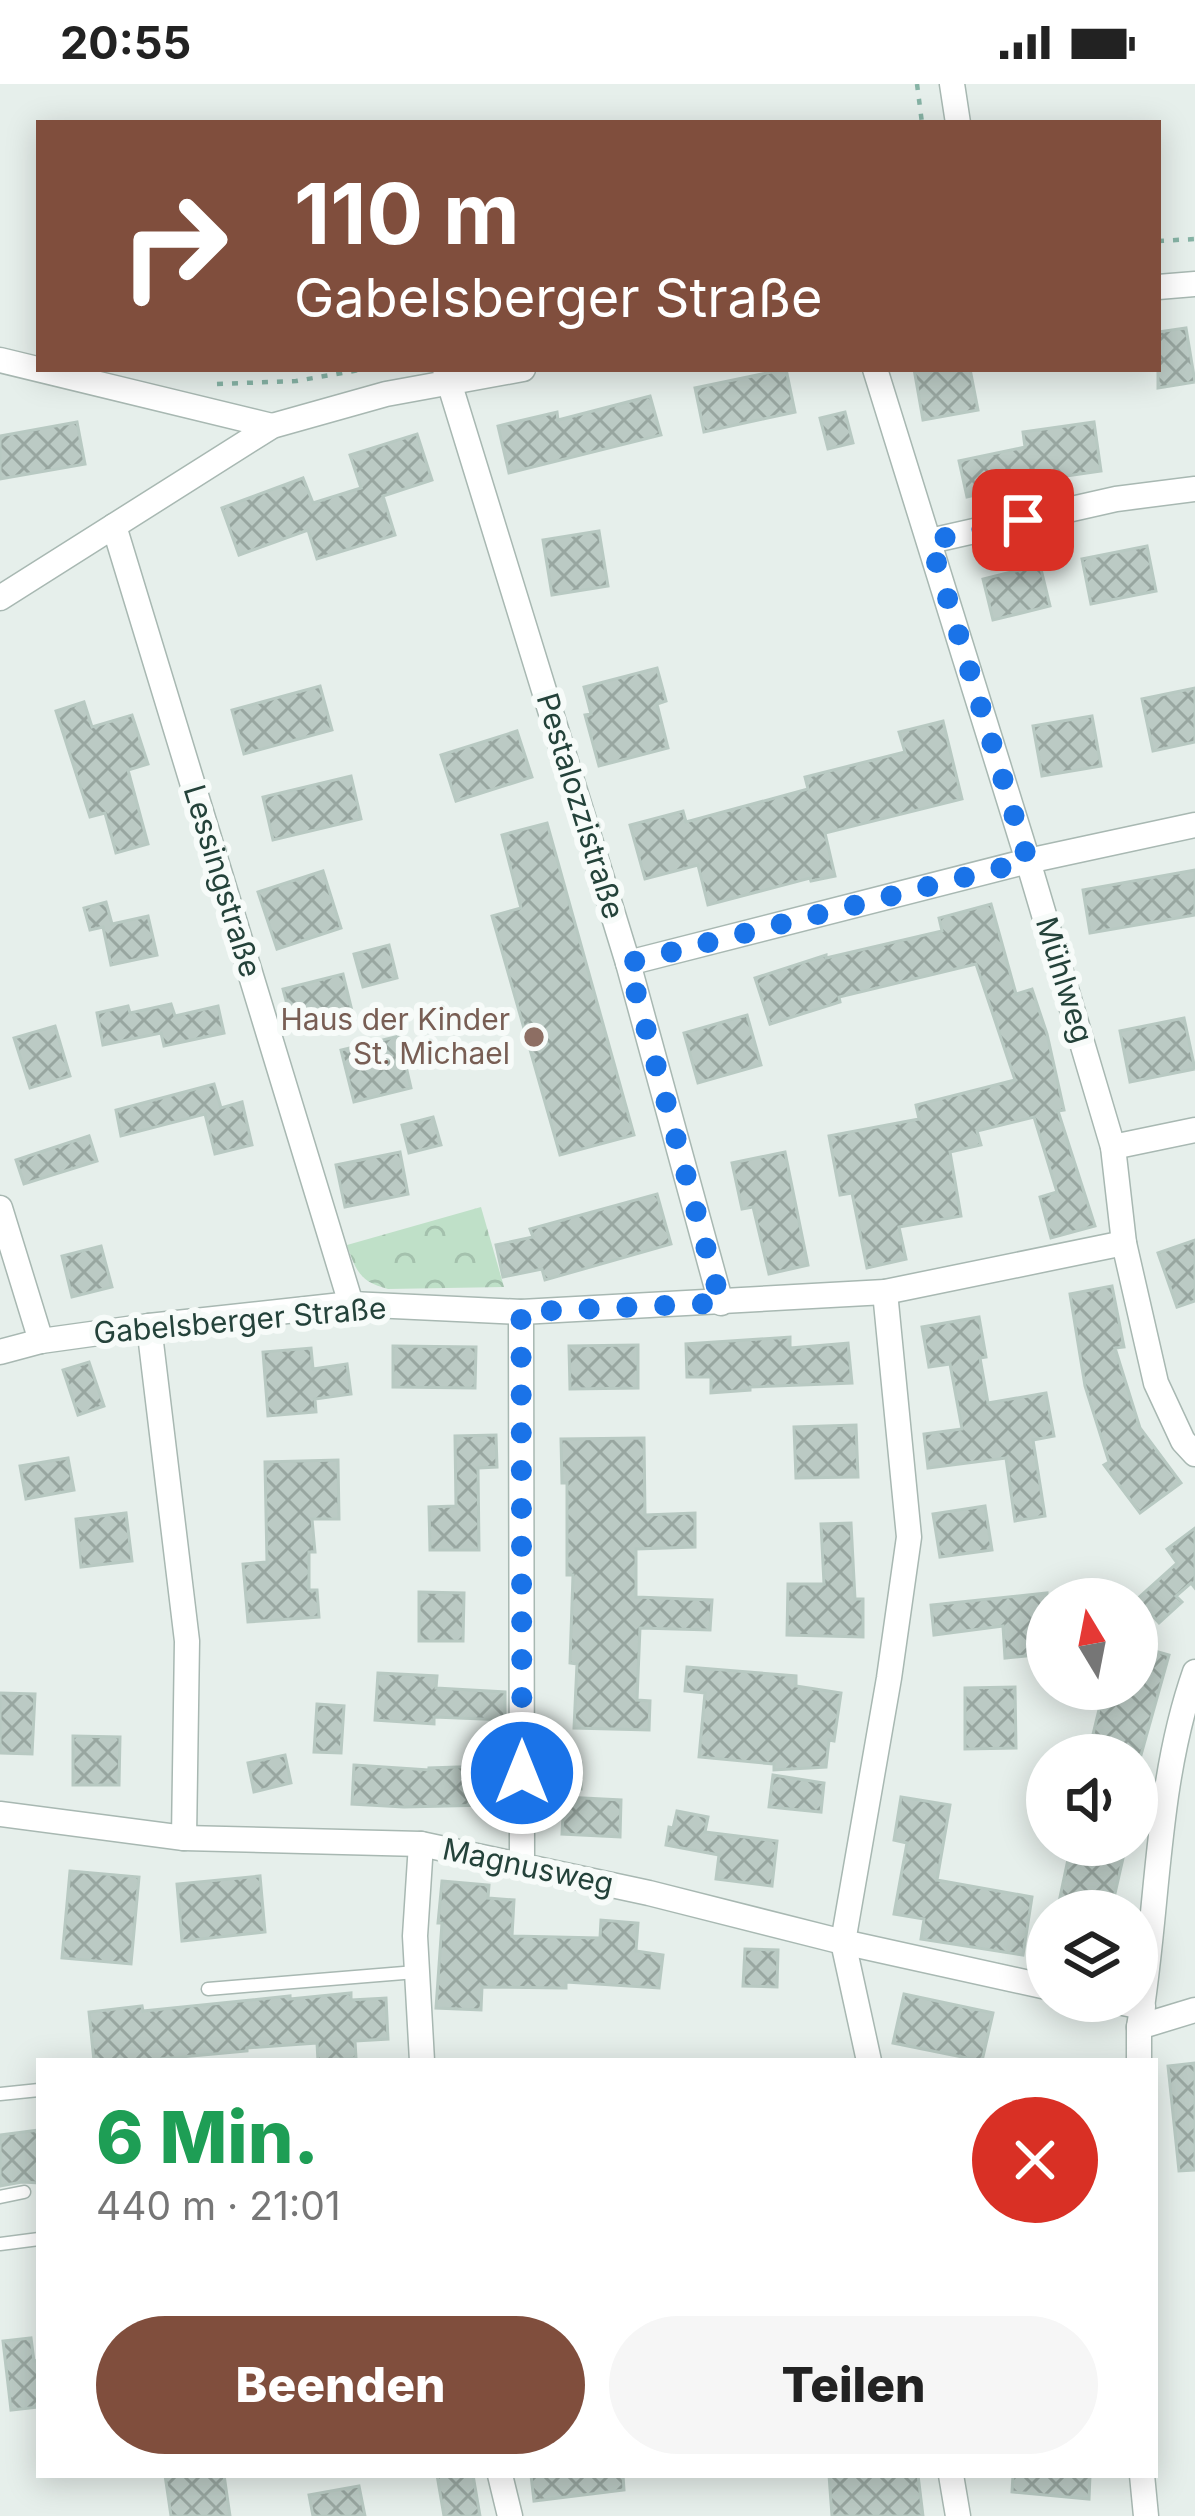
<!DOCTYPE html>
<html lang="de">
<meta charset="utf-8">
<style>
body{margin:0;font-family:Inter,sans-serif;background:#f6f6f6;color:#222;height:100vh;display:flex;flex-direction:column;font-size:45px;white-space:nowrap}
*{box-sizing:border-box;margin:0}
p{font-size:39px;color:#767676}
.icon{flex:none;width:66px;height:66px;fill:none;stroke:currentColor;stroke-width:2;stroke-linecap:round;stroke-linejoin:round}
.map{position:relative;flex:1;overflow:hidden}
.drawer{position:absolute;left:36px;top:1974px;width:1122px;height:420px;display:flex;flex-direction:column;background:#fff;border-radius:0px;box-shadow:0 6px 30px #0003}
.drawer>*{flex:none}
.banner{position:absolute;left:36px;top:36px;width:1125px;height:252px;border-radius:0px;box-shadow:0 6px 30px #0003;background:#804e3d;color:#fff;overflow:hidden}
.needle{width:78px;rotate:350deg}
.tools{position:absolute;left:1026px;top:1494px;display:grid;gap:24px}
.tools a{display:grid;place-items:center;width:132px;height:132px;border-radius:50%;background:#fff;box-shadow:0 6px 30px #0003;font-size:60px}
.pin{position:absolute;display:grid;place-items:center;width:102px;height:102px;color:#fff;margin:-51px;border-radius:24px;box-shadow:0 6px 18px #0006}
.me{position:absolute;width:132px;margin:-66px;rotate:0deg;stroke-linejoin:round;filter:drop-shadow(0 0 9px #0008)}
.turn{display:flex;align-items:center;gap:42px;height:252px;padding:0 60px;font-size:54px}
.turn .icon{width:156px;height:156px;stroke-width:2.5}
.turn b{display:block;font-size:84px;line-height:102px}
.round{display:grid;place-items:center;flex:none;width:126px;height:126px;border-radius:63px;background:#f6f6f6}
.headline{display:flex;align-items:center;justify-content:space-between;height:204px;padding:0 60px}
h1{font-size:72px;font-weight:800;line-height:90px;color:#1e9e55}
.action{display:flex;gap:24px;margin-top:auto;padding:24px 60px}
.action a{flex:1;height:138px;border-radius:72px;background:#804e3d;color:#fff;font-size:48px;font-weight:800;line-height:138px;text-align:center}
.action a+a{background:#f6f6f6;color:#222}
.status{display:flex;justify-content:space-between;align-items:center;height:84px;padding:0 60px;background:#fff;direction:ltr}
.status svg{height:33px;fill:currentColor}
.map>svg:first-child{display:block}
</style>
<div class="status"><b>20:55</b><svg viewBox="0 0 49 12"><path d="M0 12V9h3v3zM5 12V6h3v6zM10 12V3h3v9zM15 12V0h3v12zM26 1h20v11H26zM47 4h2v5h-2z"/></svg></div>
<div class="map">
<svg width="1195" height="2432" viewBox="0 0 1195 2432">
<defs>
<pattern id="forest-crowns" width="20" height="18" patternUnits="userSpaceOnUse" patternTransform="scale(3)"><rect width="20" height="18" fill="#bfe0c8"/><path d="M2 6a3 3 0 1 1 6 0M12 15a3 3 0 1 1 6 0" fill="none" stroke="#a4c1ad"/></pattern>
<pattern id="building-cross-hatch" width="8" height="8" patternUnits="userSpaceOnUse" patternTransform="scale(3)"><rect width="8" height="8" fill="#bbcac4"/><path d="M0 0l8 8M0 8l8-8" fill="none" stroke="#98a6a0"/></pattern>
</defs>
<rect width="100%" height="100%" fill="#e6efeb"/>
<path fill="url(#forest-crowns)" d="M481 1123 504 1203 388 1205C360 1198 356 1187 347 1161Z"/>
<g fill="url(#building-cross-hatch)" stroke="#b8c9c2" stroke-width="3">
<polygon points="1186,244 1195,298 1158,304 1158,248"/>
<polygon points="786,285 795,328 704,348 695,304"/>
<polygon points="914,285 970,285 978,326 923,336"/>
<polygon points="650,312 661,351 509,389 498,342 557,328 558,336"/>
<polygon points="845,328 853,359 828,365 820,334"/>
<polygon points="77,338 85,380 0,395 0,352"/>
<polygon points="1094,338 1101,387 1010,400 1010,403 967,413 959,377 1025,363 1023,348"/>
<polygon points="417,350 432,396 383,412 395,451 317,475 308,446 239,471 222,424 303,394 313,419 361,404 350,371"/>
<polygon points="599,447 608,502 552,511 543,456"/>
<polygon points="1147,462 1156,507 1091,520 1082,475"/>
<polygon points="1040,481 1050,522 993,536 983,495"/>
<polygon points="657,584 666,617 657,620 668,664 599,682 585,631 591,630 584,603"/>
<polygon points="320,602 332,646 244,670 232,626"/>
<polygon points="1195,604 1195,658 1153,667 1142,615"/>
<polygon points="84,618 92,643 132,631 148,680 128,686 148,760 116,769 105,729 90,733 56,627"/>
<polygon points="1092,632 1101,682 1042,692 1033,642"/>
<polygon points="943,637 962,715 825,749 835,792 811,797 810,794 708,821 698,781 645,795 630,741 683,727 686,738 808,705 805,693 905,668 899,648"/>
<polygon points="517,647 532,693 456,717 441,671"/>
<polygon points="351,692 361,735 273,756 263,713"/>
<polygon points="547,739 634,1051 560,1071 492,832 521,824 502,751"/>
<polygon points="1195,786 1195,831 1090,849 1083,806"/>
<polygon points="323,787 341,844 277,865 258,808"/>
<polygon points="106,818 112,840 148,832 157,871 111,881 103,843 90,846 84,824"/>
<polygon points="991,820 1016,910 1032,905 1047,950 1064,1026 1058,1027 1095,1142 1051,1154 1040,1113 1057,1108 1034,1033 977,1047 981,1061 950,1068 961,1132 899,1143 906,1175 867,1184 852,1109 840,1111 829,1052 919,1035 916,1021 1015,996 976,880 839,913 840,918 770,940 755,894 826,871 826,874 942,847 939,834"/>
<polygon points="389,861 397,894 363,903 354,870"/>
<polygon points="343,890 352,927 293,943 283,905"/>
<polygon points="171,920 175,932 218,922 224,949 164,962 161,949 103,961 97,929 128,922 130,929"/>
<polygon points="747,931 761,981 698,999 684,949"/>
<polygon points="1184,934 1195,985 1130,998 1120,947"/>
<polygon points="55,942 70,992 30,1004 14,954"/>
<polygon points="399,952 411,1004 354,1018 341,966"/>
<polygon points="214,1000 221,1024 242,1018 252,1061 215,1070 205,1030 121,1052 116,1026"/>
<polygon points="433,1033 441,1061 409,1069 402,1041"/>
<polygon points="89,1052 97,1077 24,1100 16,1076"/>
<polygon points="400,1068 408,1110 345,1123 336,1081"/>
<polygon points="785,1068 808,1181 769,1190 753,1123 742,1125 732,1079"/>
<polygon points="657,1110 671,1160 545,1196 542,1185 503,1193 496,1161 533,1153 530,1145"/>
<polygon points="1195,1156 1195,1217 1177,1223 1158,1169"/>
<polygon points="101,1162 112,1203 72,1213 62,1172"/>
<polygon points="1112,1202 1124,1263 1115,1264 1140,1344 1181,1399 1140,1429 1104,1381 1109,1378 1085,1302 1070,1210"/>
<polygon points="979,1233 986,1273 980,1274 988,1319 1046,1309 1054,1352 1033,1356 1045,1432 1015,1437 1006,1374 928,1384 924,1350 962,1345 950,1280 929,1283 922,1243"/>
<polygon points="790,1253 790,1264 848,1259 852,1299 750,1303 750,1306 711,1309 711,1293 687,1293 686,1260"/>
<polygon points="638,1261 638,1304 570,1305 569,1262"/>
<polygon points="393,1262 476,1263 475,1304 393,1303"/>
<polygon points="311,1264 313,1285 347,1280 351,1310 315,1315 316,1328 268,1332 263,1268"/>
<polygon points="89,1278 104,1322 78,1331 63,1286"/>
<polygon points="856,1341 858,1393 796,1394 794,1343"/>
<polygon points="496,1351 497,1383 478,1384 479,1466 430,1466 429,1423 456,1422 455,1352"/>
<polygon points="644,1354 645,1431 695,1429 695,1463 636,1465 636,1513 712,1516 710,1546 640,1544 637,1616 650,1617 649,1646 574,1644 577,1580 570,1579 573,1491 567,1491 567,1399 562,1399 561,1355"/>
<polygon points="68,1374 74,1406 26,1415 20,1382"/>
<polygon points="338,1376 339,1435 312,1435 315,1468 309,1468 309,1506 317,1506 319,1533 248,1538 243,1480 267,1478 265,1378"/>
<polygon points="985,1422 992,1466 940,1473 933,1430"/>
<polygon points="126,1429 132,1477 81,1483 76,1435"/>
<polygon points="851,1439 855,1515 863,1515 863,1553 787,1551 788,1500 824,1500 821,1440"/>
<polygon points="1195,1444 1195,1504 1191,1499 1176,1512 1182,1518 1159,1539 1137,1515 1177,1479 1167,1465"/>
<polygon points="419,1508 464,1509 463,1557 419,1557"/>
<polygon points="1047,1509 1047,1570 1005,1574 1003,1542 934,1551 931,1521"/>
<polygon points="1137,1562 1169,1571 1141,1671 1088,1671 1104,1605 1137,1605"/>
<polygon points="687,1583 796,1592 796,1602 841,1609 834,1657 829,1656 826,1683 774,1686 774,1680 699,1673 705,1609 685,1607"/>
<polygon points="378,1589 437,1592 436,1604 505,1608 505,1636 434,1633 434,1640 375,1636"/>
<polygon points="1015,1603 1016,1664 965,1665 965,1604"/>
<polygon points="0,1609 35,1610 32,1670 0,1669"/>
<polygon points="317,1620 344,1622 341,1669 314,1668"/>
<polygon points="73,1652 120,1653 119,1701 73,1701"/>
<polygon points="285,1671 291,1699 254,1708 248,1679"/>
<polygon points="581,1679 581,1705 548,1705 548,1680"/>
<polygon points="354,1681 429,1686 429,1684 487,1682 488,1721 404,1723 352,1720"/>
<polygon points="773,1691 824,1699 821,1728 769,1723"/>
<polygon points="564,1713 621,1716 620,1753 562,1750"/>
<polygon points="901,1713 950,1721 937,1796 1032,1813 1023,1871 921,1855 924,1835 894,1830 907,1759 894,1756"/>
<polygon points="677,1727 708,1733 705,1748 777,1757 772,1802 716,1795 719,1771 666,1761 669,1743 673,1744"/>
<polygon points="1071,1761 1126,1761 1111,1827 1059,1818"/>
<polygon points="70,1787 139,1793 131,1880 62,1874"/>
<polygon points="260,1792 265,1848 182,1857 177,1800"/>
<polygon points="442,1797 489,1801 488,1814 514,1816 512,1852 600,1854 601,1836 638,1839 636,1867 663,1871 659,1904 566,1898 566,1904 482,1903 481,1926 436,1924 442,1839 438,1839"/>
<polygon points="745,1865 778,1866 777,1903 743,1902"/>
<polygon points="351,1909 351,1916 386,1914 388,1955 355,1957 356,1974 318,1977 317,1959 247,1964 247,1967 138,1977 94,1977 89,1928 142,1922 143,1927 290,1912 290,1915"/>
<polygon points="904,1910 993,1929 982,1977 893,1959"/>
<polygon points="1195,1979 1195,2086 1179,2087 1168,1982"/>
<polygon points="39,2046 39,2099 22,2098 0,2102 0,2051"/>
<polygon points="31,2254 34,2277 39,2276 39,2323 11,2326 3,2257"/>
<polygon points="165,2391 224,2391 230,2432 171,2432"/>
<polygon points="437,2391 473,2391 480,2432 444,2432"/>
<polygon points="531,2391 623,2391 624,2406 534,2417"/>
<polygon points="829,2391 918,2391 923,2432 832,2432"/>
<polygon points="1013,2391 1090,2391 1089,2415 1012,2408"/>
<polygon points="359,2402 365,2432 313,2432 309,2411"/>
</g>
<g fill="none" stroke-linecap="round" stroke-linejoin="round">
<g stroke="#a8b8b2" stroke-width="15">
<g id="lane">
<polyline points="208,1905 416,1888"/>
<polyline points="0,2010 39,2006"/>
<polyline points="0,2113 24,2108"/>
<polyline points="0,2160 39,2155"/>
</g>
</g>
<g stroke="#a8b8b2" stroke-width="27">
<g id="street">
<polyline points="952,0 958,39"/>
<polyline points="1158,203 1195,200"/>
<polyline points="0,276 272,342"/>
<polyline points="445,285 628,879 721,1219"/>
<polyline points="875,285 1028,777 1113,1063 1124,1159 1156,1299 1183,1357 1195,1370"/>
<polyline points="114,442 351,1220"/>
<polyline points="930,457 1116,415 1195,405"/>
<polyline points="0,514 272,342 386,310 523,285"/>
<polyline points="628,879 1028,777 1195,741"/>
<polyline points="1113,1063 1195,1046"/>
<polyline points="0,1124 41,1257"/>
<polyline points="521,1228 522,1781"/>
<polyline points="149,1242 187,1557 184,1754"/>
<polyline points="0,1268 41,1257 149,1242 351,1220 521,1228 885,1208 1124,1159"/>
<polyline points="0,1730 184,1754 421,1760 649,1809 843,1858 1047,1903"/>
<polyline points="421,1760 415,1852 422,1977"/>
<polyline points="1113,1917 1143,1923"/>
<polyline points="1139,1943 1195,1926"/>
<polyline points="869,1977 843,1858 889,1594 909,1453 885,1208"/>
<path d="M1139 1977V1943C1159 1824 1155 1702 1195 1588"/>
<polyline points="500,2391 510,2432"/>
<polyline points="951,2391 958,2432"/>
<polyline points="1142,2391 1146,2432"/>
</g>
</g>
<g stroke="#86b3a5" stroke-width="4.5" stroke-dasharray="6 9" stroke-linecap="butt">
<polyline points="917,0 922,39"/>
<polyline points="1158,157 1195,155"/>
<polyline points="217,300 296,297 365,285"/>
</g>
<use href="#lane" stroke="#fff" stroke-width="12"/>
<use href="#street" stroke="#fff" stroke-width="24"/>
</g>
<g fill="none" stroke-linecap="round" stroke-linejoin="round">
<polyline stroke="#1a73e8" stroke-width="21" stroke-dasharray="0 37.8" points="522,1689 521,1228 721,1219 628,879 1028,777 930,457 1023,436"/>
</g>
<circle fill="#8d6e63" stroke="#f7fbf9" stroke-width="4.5" cx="534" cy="953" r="12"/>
<g text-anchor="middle" stroke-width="12" stroke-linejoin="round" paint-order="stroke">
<g font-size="30" fill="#24423a" stroke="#f7fbf9">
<text transform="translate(580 722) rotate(73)" y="10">Pestalozzistraße</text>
<text transform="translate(222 797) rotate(73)" y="10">Lessingstraße</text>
<text transform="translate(1064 896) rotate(73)" y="10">Mühlweg</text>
<text transform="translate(240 1237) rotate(-5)" y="10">Gabelsberger Straße</text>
<text transform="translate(528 1783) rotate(12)" y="10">Magnusweg</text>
</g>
<g font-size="30" fill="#785e54" stroke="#f7fbf9" text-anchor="end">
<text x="510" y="946">Haus der Kinder<tspan x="510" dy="34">St. Michael</tspan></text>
</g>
</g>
</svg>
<div class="tools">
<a><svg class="needle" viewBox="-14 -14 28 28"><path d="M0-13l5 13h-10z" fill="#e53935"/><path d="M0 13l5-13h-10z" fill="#767676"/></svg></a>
<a><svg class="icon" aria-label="sound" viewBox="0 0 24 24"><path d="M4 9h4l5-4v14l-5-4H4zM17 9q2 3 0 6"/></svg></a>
<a><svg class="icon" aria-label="layers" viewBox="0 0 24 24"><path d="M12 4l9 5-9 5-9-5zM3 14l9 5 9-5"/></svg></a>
</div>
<div class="pin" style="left:1023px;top:436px;background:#d93025"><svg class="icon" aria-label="arrive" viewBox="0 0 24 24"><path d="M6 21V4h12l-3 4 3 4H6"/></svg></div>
<svg class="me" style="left:522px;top:1689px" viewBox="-20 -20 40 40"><circle r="17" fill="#1a73e8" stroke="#fff" stroke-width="3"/><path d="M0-11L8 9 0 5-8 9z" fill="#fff"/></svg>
<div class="banner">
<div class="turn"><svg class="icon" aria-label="right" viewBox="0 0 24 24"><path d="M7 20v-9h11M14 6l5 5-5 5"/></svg><div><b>110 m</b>Gabelsberger Straße</div></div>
</div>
<section class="drawer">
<div class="headline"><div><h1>6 Min.</h1><p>440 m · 21:01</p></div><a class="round" style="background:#d93025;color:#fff"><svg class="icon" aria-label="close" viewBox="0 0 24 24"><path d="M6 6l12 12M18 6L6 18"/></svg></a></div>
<div class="action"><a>Beenden</a><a>Teilen</a></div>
</section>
</div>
